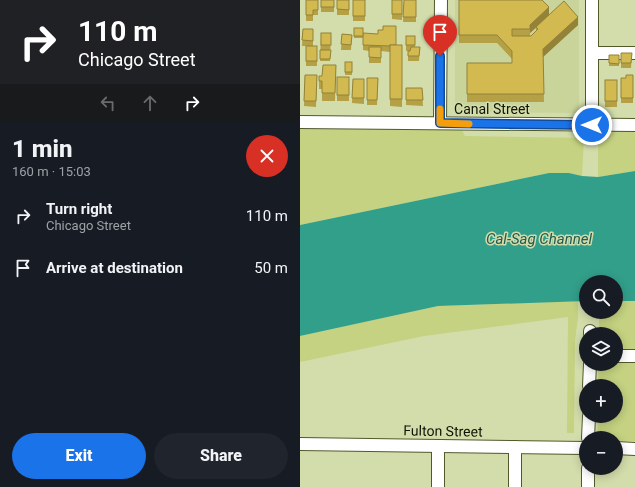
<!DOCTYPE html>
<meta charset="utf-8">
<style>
body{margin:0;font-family:Roboto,sans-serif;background:#20242c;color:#f1f3f6;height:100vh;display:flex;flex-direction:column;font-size:15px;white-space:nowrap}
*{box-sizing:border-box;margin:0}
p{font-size:13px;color:#9ea1a6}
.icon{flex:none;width:22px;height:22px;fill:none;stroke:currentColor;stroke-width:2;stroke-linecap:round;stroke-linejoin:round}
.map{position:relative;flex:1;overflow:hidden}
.drawer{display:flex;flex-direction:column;background:#171b24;width:300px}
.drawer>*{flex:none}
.top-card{background:#202124;color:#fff;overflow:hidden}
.controls{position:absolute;left:279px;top:275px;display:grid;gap:8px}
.controls a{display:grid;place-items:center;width:44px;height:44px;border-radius:50%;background:#171b24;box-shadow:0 2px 10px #0003;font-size:20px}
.pin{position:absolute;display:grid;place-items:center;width:34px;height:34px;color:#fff;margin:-41px -17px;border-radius:50% 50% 50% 0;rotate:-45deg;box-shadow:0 0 4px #0007}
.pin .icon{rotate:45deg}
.me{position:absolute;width:44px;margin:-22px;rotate:270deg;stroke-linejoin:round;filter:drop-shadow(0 0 3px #0008)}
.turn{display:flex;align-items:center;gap:14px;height:84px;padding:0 12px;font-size:18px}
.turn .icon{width:52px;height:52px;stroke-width:2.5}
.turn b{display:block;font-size:28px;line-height:34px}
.lanes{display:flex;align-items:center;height:38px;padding:0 12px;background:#0003;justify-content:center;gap:20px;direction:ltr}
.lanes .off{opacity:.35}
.round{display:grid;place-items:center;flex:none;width:42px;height:42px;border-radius:21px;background:#20242c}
.head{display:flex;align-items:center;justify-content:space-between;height:68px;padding:0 12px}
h1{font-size:24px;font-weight:800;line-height:30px}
.primary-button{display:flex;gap:8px;margin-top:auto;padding:8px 12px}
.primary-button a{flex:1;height:46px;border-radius:24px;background:#1a73e8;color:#fff;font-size:16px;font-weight:800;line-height:46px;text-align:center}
.primary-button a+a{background:#20242c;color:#f1f3f6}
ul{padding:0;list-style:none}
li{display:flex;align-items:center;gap:12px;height:52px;padding:0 12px}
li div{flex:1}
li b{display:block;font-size:15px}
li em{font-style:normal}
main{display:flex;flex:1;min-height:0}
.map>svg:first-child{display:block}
</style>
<main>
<section class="drawer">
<div class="top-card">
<div class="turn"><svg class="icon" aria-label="right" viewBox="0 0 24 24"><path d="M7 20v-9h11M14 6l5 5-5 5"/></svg><div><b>110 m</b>Chicago Street</div></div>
<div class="lanes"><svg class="icon off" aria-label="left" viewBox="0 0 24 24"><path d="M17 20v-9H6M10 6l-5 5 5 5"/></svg><svg class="icon off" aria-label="ahead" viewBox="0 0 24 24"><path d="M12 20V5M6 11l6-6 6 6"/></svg><svg class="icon" aria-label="right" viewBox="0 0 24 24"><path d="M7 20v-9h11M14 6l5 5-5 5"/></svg></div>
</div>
<div class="head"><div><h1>1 min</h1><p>160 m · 15:03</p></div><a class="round" style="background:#d93025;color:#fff"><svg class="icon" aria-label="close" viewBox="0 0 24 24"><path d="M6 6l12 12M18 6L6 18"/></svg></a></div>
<ul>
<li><svg class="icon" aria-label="right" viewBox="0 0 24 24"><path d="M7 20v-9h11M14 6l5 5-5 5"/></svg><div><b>Turn right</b><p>Chicago Street</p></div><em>110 m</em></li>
<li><svg class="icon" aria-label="arrive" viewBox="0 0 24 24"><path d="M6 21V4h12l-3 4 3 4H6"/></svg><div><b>Arrive at destination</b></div><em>50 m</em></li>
</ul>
<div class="primary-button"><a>Exit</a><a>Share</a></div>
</section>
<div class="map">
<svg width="335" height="487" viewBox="0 0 335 487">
<rect width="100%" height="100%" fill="#d3ddab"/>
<polygon fill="#c9d49b" points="155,0 279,0 279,113 155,112"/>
<g fill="#c4d281">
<polygon points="0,129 159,129 162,130 165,136 284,138 282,176 269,173 249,173 0,225"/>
<polygon points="298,129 335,130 335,171 298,177"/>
<polygon points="278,301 278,318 275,340 274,433 267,433 268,317 124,336 0,362 0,336 138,306"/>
<polygon points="316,301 335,301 335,441 316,441 316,438 297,438 298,416 316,416 316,386 298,386 298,364 316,364 316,334 299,334 299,312 316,312"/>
</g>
<polygon fill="#329f8a" points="335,171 335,301 316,301 316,282 286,282 286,301 138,306 0,336 0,225 249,173 269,173 282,176 298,177"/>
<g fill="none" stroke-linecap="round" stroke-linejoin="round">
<g stroke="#51592b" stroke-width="14">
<g id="minor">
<polyline points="292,53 335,53"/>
<polyline points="0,122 335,125"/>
<polyline points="140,123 141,0"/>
<polyline points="292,125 292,0"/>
<polyline points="290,331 290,334"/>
<polyline points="316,356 335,356"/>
<polyline points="289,386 290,364"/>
<polyline points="288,438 289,416"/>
<polyline points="0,444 286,448"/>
<polyline points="316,448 335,449"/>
<polyline points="138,487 138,446"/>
<polyline points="215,487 215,447"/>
<polyline points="288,487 288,468"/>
</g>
</g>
<use href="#minor" stroke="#fff" stroke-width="12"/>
</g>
<g fill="#b5a045" fill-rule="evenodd">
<polygon points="6,0 18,0 18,15 13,15 13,21 6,21"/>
<rect x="21" y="0" width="13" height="12"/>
<rect x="37" y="0" width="12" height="15"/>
<rect x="53" y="0" width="12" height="21"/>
<polygon points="92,0 102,0 102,20 92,19"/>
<polygon points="104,0 116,0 116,22 103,22"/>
<path d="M159 0 249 15 278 25 243 57 244 102H167V63H212V59L197 43H159ZM236 28V32L231 36H230V33Z"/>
<rect x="54" y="28" width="9" height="10"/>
<polygon points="3,29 13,29 13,46 2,46"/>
<polygon points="21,33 31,33 30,61 20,61"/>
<polygon points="63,33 96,45 102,45 102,107 90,106 90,52 81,51 81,63 69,63 69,51 63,50"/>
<polygon points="42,34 52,35 51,50 41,50"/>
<polygon points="106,36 115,36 115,47 120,47 119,61 108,61 108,51 110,51 106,51"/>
<rect x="6" y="46" width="11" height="20"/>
<polygon points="321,53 332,53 331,68 321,68"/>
<rect x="309" y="55" width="10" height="11"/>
<rect x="45" y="62" width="7" height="13"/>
<polygon points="36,65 35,101 22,101 22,89 19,89 19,76 22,76"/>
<polygon points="5,75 17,75 16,107 4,106"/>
<polygon points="333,75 333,103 321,103 321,78 326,78"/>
<rect x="37" y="77" width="12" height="24"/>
<polygon points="67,78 78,78 77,105 67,105"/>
<polygon points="53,79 64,79 64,104 52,103"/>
<rect x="305" y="80" width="12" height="27"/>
<polygon points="106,88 122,88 123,106 106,105"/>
</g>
<g fill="#938238">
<polygon points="249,7 249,15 230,33 230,25"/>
<polygon points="278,17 278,25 243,57 243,49"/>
</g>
<g fill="#d2ba50" stroke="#938238">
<polygon points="6,0 18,0 18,10 13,10 13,15 6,15"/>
<rect x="21" y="0" width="13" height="7"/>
<polygon points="37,0 49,0 49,10 37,9"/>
<rect x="53" y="0" width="12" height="16"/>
<rect x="92" y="0" width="10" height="14"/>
<polygon points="104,0 116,0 116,17 103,17"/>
<polygon points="159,0 242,0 249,7 230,25 230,29 212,29 212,36 231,36 238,29 236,27 264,1 278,17 243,49 244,94 167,94 167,63 212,63 212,51 197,35 159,35"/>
<polygon points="83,26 96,26 96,45 90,45 90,46 63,45 63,33 78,34 78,30 83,30"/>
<rect x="54" y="28" width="9" height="8"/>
<polygon points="3,29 13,29 13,41 2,40"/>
<rect x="21" y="33" width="10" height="12"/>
<polygon points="42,34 52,35 51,45 41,44"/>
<rect x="106" y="36" width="9" height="9"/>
<rect x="90" y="45" width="12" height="54"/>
<rect x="6" y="46" width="11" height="15"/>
<polygon points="69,47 81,47 81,58 69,57"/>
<polygon points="111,47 120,47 119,56 108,56 108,51 110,51"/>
<polygon points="20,50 31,50 30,59 20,59"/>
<polygon points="321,53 332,53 331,63 321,63"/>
<polygon points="309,55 319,55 319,64 309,63"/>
<rect x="45" y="62" width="7" height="10"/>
<polygon points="23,65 36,65 35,93 22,93 22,81 19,81 19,76 22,76"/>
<polygon points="5,75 17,75 16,101 4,101"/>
<polygon points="326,75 333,75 333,98 321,98 321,78 326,78"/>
<rect x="37" y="77" width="12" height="18"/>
<polygon points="67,78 78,78 77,100 67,100"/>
<polygon points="53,79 64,79 64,98 52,98"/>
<rect x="305" y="80" width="12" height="21"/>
<polygon points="106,88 122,88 123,100 106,100"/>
</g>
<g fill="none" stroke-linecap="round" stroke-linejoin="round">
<g stroke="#114b97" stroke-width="10">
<polyline id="route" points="140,56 140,123 292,125"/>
</g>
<use href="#route" stroke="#1a73e8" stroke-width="7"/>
<polyline stroke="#f59e0b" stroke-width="7" points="140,109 140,123 169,124"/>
</g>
<g text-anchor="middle" stroke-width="3" stroke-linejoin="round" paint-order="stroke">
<g font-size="14" fill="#101303" stroke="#d3ddab">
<text x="192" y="114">Canal Street</text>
<text transform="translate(143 431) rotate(1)" y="5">Fulton Street</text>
</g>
<g font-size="15" font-style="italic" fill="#215a4e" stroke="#d3ddab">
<text x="239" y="244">Cal-Sag Channel</text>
</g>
</g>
</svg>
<div class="controls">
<a><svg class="icon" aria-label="search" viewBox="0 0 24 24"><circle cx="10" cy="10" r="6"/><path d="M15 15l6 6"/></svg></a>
<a><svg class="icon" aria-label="layers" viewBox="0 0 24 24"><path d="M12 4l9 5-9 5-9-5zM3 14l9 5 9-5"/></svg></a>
<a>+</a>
<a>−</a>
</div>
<div class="pin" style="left:140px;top:56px;background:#d93025"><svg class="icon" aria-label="arrive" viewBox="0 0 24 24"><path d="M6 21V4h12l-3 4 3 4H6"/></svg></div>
<svg class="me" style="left:292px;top:125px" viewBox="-20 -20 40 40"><circle r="17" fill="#1a73e8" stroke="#fff" stroke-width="3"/><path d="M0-11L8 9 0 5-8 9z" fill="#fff"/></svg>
</div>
</main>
